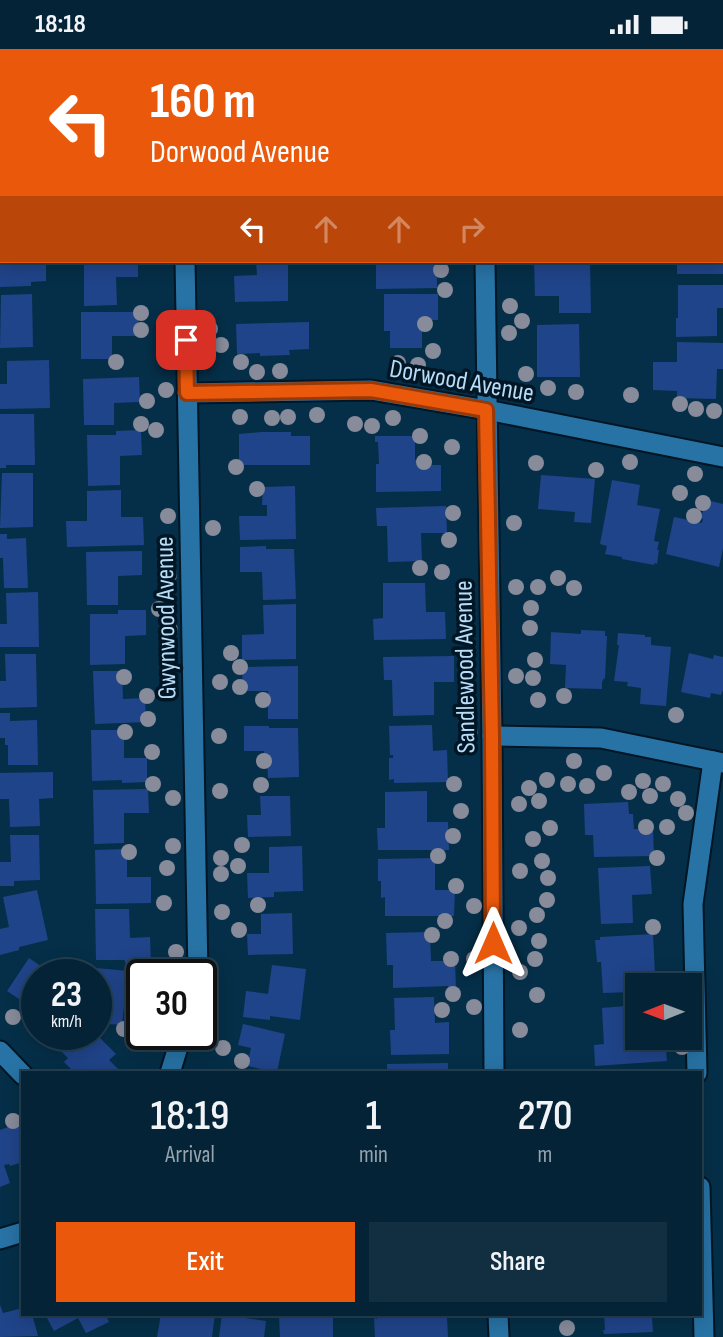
<!DOCTYPE html>
<style>
body{margin:0;font-family:"Sofia Sans Condensed",sans-serif;background:#122f42;color:#f1f3f6;height:100vh;display:flex;flex-direction:column;font-size:26px;white-space:nowrap}
*{box-sizing:border-box;margin:0}
p{font-size:23px;color:#97a4ad}
.icon{flex:none;width:38px;height:38px;fill:none;stroke:currentColor;stroke-width:2;stroke-linecap:round;stroke-linejoin:round}
.map{position:relative;flex:1;overflow:hidden}
.details{position:absolute;left:21px;top:1022px;width:681px;height:245px;display:flex;flex-direction:column;background:#042336;border-radius:0px;box-shadow:0 4px 18px #0003,0 0 0 2px #254051}
.details>*{flex:none}
.top-card{position:absolute;left:0px;top:0px;width:724px;height:214px;box-shadow:0 4px 18px #0003,0 0 0 2px #254051;background:#ea580c;color:#fff;overflow:hidden}
.needle{width:46px;rotate:269deg}
.buttons{position:absolute;left:625px;top:924px;display:grid;gap:14px}
.buttons a{display:grid;place-items:center;width:77px;height:77px;border-radius:0px;background:#042336;box-shadow:0 4px 18px #0003,0 0 0 2px #254051;font-size:35px}
.speed{position:absolute;left:21px;top:910px;display:flex;gap:14px;font-size:35px;font-weight:700;text-align:center}
.speed>*{display:grid;place-content:center;width:91px;height:91px;border-radius:50%;background:#042336;box-shadow:0 4px 18px #0003,0 0 0 2px #254051;line-height:1}
.speed small{font-size:18px;font-weight:400}
.speed .limit{border:4px solid #111;border-radius:10px;background:#fff;color:#111}
.pin{position:absolute;display:grid;place-items:center;width:60px;height:60px;color:#fff;margin:-30px;border-radius:14px;box-shadow:0 4px 10px #0006}
.me{position:absolute;width:77px;margin:-38px;rotate:0deg;stroke-linejoin:round;filter:drop-shadow(0 0 5px #0008)}
.turn{display:flex;align-items:center;gap:24px;height:147px;padding:0 35px;font-size:32px}
.turn .icon{width:91px;height:91px;stroke-width:2.5}
.turn b{display:block;font-size:49px;line-height:60px}
.lanes{display:flex;align-items:center;height:66px;padding:0 35px;background:#0003;justify-content:center;gap:35px;direction:ltr}
.lanes .off{opacity:.35}
.eta{display:flex;justify-content:space-evenly;align-items:center;height:119px;text-align:center}
.eta b{font-size:42px;font-weight:600;line-height:49px}
.primary-button{display:flex;gap:14px;margin-top:auto;padding:14px 35px}
.primary-button a{flex:1;height:80px;border-radius:0px;background:#ea580c;color:#fff;font-size:28px;font-weight:600;line-height:80px;text-align:center}
.primary-button a+a{background:#122f42;color:#f1f3f6}
.status{display:flex;justify-content:space-between;align-items:center;height:49px;padding:0 35px;background:#042336;direction:ltr}
.status svg{height:19px;fill:currentColor}
.map>svg:first-child{display:block}
</style>
<div class="status"><b>18:18</b><svg viewBox="0 0 49 12"><path d="M0 12V9h3v3zM5 12V6h3v6zM10 12V3h3v9zM15 12V0h3v12zM26 1h20v11H26zM47 4h2v5h-2z"/></svg></div>
<div class="map">
<svg width="723" height="1288" viewBox="0 0 723 1288">
<rect width="100%" height="100%" fill="#052f48"/>
<g fill="#204489">
<polygon points="0,212 46,212 46,232 31,233 31,237 0,238"/>
<polygon points="84,212 138,212 138,228 116,228 117,256 84,257"/>
<polygon points="256,212 288,212 288,252 235,253 234,227 257,226"/>
<polygon points="376,212 437,212 437,239 376,240"/>
<polygon points="534,212 590,212 591,264 559,264 559,247 535,247"/>
<rect x="677" y="212" width="46" height="13"/>
<polygon points="678,236 723,236 723,259 717,259 717,287 676,288 676,269 678,269"/>
<polygon points="32,245 33,298 0,299 1,246"/>
<polygon points="384,245 438,245 438,271 422,271 422,299 390,299 390,282 384,282"/>
<polygon points="81,263 138,263 138,287 112,287 112,310 81,310"/>
<polygon points="309,273 309,300 289,301 290,306 260,307 260,304 237,305 236,275"/>
<polygon points="579,275 580,328 537,328 537,276"/>
<polygon points="677,293 723,294 723,320 717,320 716,350 677,349 677,342 653,341 653,313 677,313"/>
<polygon points="49,311 50,359 0,360 0,335 7,335 7,312"/>
<polygon points="139,328 140,353 114,354 114,376 84,376 83,330"/>
<polygon points="0,365 34,365 35,416 6,416 6,419 0,419"/>
<polygon points="141,381 142,406 120,407 120,436 88,437 87,386 116,386 116,382"/>
<polygon points="261,383 291,383 291,387 310,387 310,416 239,416 239,385"/>
<polygon points="375,387 415,387 415,411 420,411 420,416 441,416 441,442 376,443 376,415 379,415 378,393 375,393"/>
<polygon points="2,424 33,424 33,478 0,479"/>
<polygon points="541,426 595,430 591,474 574,473 575,463 538,460"/>
<polygon points="612,431 640,436 637,456 660,460 654,492 659,493 657,501 659,501 657,515 654,514 654,516 622,510 622,508 605,505 607,497 600,495"/>
<polygon points="295,437 296,490 240,491 239,467 267,467 267,456 262,456 263,438"/>
<polygon points="121,441 121,468 143,468 144,496 67,498 66,472 87,472 87,442"/>
<polygon points="706,451 723,455 723,499 719,518 666,505 674,468 702,474 703,470 701,469"/>
<polygon points="446,457 447,484 421,484 422,512 388,513 387,477 377,477 376,459"/>
<polygon points="0,485 7,485 7,490 26,489 28,539 4,539 3,509 0,509"/>
<polygon points="266,497 266,500 294,500 296,550 263,551 262,523 240,523 240,498"/>
<polygon points="142,502 142,526 118,527 118,556 87,556 86,503"/>
<polygon points="383,534 425,534 426,563 445,563 446,590 374,591 373,570 383,569"/>
<polygon points="38,543 39,598 0,598 0,575 7,575 6,544"/>
<polygon points="296,555 296,610 242,611 242,586 264,585 263,556"/>
<polygon points="118,561 146,561 146,586 125,587 125,615 90,616 90,565 118,565"/>
<polygon points="581,581 605,582 605,587 607,587 605,630 604,629 602,633 602,640 565,639 566,616 550,615 551,583 581,585"/>
<polygon points="618,584 645,586 645,588 651,588 651,596 671,598 666,657 640,655 641,639 627,637 628,633 614,632 619,596 617,596"/>
<polygon points="689,604 713,610 714,606 723,608 723,641 721,646 711,644 710,649 681,643"/>
<polygon points="5,605 36,605 37,658 0,659 0,632 6,632"/>
<polygon points="454,607 454,633 434,633 434,666 393,667 392,631 384,631 383,608"/>
<polygon points="298,617 298,670 268,670 268,642 243,642 242,618"/>
<polygon points="93,622 122,622 123,650 145,649 146,673 95,675"/>
<polygon points="0,664 10,664 10,672 37,671 38,716 8,716 8,696 5,696 5,689 0,689"/>
<polygon points="432,676 433,702 447,701 448,733 394,734 394,730 389,731 389,709 393,709 393,706 390,706 389,677"/>
<polygon points="244,677 269,677 269,679 298,679 299,728 268,729 267,708 264,708 264,702 244,702"/>
<polygon points="91,681 124,681 124,709 147,709 147,733 122,734 122,731 92,732"/>
<polygon points="53,723 53,749 39,750 40,777 10,778 9,750 0,750 0,724"/>
<polygon points="148,740 149,764 124,764 124,794 94,795 93,741"/>
<polygon points="427,742 427,773 448,773 449,801 378,801 377,779 385,779 385,743"/>
<polygon points="260,747 290,747 291,787 248,788 247,766 261,766"/>
<polygon points="628,753 629,765 633,765 634,780 653,780 654,807 594,808 593,786 585,786 584,755"/>
<polygon points="10,786 39,786 40,831 14,832 14,837 0,837 0,813 11,813"/>
<polygon points="302,797 303,842 274,843 274,848 248,849 247,824 269,824 269,798"/>
<polygon points="127,800 127,828 151,828 151,854 96,855 95,801"/>
<polygon points="435,809 435,841 455,841 454,867 385,867 385,848 381,849 381,832 378,832 378,810"/>
<polygon points="650,817 652,845 632,846 633,874 601,875 598,819"/>
<polygon points="37,841 48,891 19,898 19,901 0,906 0,880 9,878 3,848"/>
<polygon points="95,860 129,860 130,889 150,888 151,914 125,914 125,911 96,911"/>
<polygon points="292,864 293,905 248,906 247,885 261,885 261,865"/>
<polygon points="430,883 431,912 455,912 456,939 448,939 448,937 393,939 393,916 387,916 386,884"/>
<polygon points="653,885 655,925 632,926 633,943 603,944 601,913 597,913 595,891 600,891 600,888"/>
<polygon points="29,909 54,926 37,926 37,967 23,958 25,954 7,942"/>
<polygon points="272,916 306,920 300,971 270,967 270,971 243,968 246,942 268,945"/>
<polygon points="96,919 150,924 150,926 142,926 142,949 125,948 122,976 96,974"/>
<polygon points="434,948 435,974 449,973 449,1005 391,1006 390,981 395,981 394,949"/>
<polygon points="637,956 637,989 665,989 667,1012 595,1017 594,996 604,995 602,959"/>
<polygon points="243,975 285,985 277,1023 247,1017 251,999 238,996"/>
<polygon points="64,985 87,985 90,989 93,985 96,985 116,1005 109,1011 122,1024 75,1024 64,1013 68,1009 54,995"/>
<polygon points="448,1014 448,1024 387,1024 387,1015"/>
<polygon points="19,1074 23,1087 23,1113 10,1117 9,1115 4,1116 10,1134 0,1138 0,1081"/>
<polygon points="0,1256 3,1264 23,1259 23,1265 32,1265 38,1287 0,1288"/>
<polygon points="45,1265 105,1265 109,1273 86,1284 78,1269 54,1282"/>
<polygon points="161,1265 215,1265 212,1288 157,1288"/>
<polygon points="222,1265 246,1265 245,1269 266,1272 264,1288 219,1288"/>
<polygon points="333,1265 333,1288 280,1288 279,1266"/>
<polygon points="377,1265 429,1265 429,1269 447,1269 448,1288 375,1288 374,1269 377,1270"/>
<polygon points="604,1265 657,1265 657,1269 652,1269 653,1283 604,1285 603,1281 605,1281"/>
</g>
<g fill="none" stroke-linecap="round" stroke-linejoin="round">
<g stroke="#011625" stroke-width="23">
<g id="minor">
<polyline points="181,0 181,2"/>
<polyline points="482,0 482,2"/>
<polyline points="185,212 198,926"/>
<polyline points="485,212 492,687 494,1024"/>
<polyline points="187,344 371,341 487,361 723,408"/>
<polyline points="492,687 601,689 723,714"/>
<polyline points="0,1002 23,1026"/>
<polyline points="170,1024 182,985"/>
<polyline points="697,1024 693,855 713,712"/>
<polyline points="700,1138 704,1288"/>
<polyline points="0,1190 23,1183"/>
<polyline points="498,1265 499,1288"/>
</g>
</g>
<use href="#minor" stroke="#2873a5" stroke-width="19"/>
</g>
<g fill="#878b9a">
<circle cx="441" cy="221" r="8"/>
<circle cx="445" cy="241" r="8"/>
<circle cx="510" cy="257" r="8"/>
<circle cx="141" cy="264" r="8"/>
<circle cx="522" cy="272" r="8"/>
<circle cx="164" cy="275" r="8"/>
<circle cx="425" cy="275" r="8"/>
<circle cx="210" cy="280" r="8"/>
<circle cx="141" cy="281" r="8"/>
<circle cx="509" cy="284" r="8"/>
<circle cx="221" cy="296" r="8"/>
<circle cx="433" cy="302" r="8"/>
<circle cx="116" cy="313" r="8"/>
<circle cx="241" cy="313" r="8"/>
<circle cx="398" cy="314" r="8"/>
<circle cx="418" cy="316" r="8"/>
<circle cx="280" cy="322" r="8"/>
<circle cx="257" cy="323" r="8"/>
<circle cx="526" cy="325" r="8"/>
<circle cx="548" cy="339" r="8"/>
<circle cx="166" cy="341" r="8"/>
<circle cx="576" cy="343" r="8"/>
<circle cx="631" cy="346" r="8"/>
<circle cx="147" cy="352" r="8"/>
<circle cx="680" cy="355" r="8"/>
<circle cx="696" cy="360" r="8"/>
<circle cx="714" cy="362" r="8"/>
<circle cx="317" cy="366" r="8"/>
<circle cx="240" cy="368" r="8"/>
<circle cx="288" cy="368" r="8"/>
<circle cx="272" cy="369" r="8"/>
<circle cx="393" cy="369" r="8"/>
<circle cx="141" cy="375" r="8"/>
<circle cx="355" cy="375" r="8"/>
<circle cx="372" cy="377" r="8"/>
<circle cx="156" cy="381" r="8"/>
<circle cx="420" cy="387" r="8"/>
<circle cx="452" cy="398" r="8"/>
<circle cx="424" cy="413" r="8"/>
<circle cx="630" cy="413" r="8"/>
<circle cx="536" cy="414" r="8"/>
<circle cx="236" cy="418" r="8"/>
<circle cx="596" cy="421" r="8"/>
<circle cx="695" cy="425" r="8"/>
<circle cx="257" cy="440" r="8"/>
<circle cx="680" cy="444" r="8"/>
<circle cx="703" cy="454" r="8"/>
<circle cx="453" cy="464" r="8"/>
<circle cx="168" cy="467" r="8"/>
<circle cx="694" cy="467" r="8"/>
<circle cx="514" cy="474" r="8"/>
<circle cx="213" cy="479" r="8"/>
<circle cx="449" cy="491" r="8"/>
<circle cx="420" cy="519" r="8"/>
<circle cx="442" cy="523" r="8"/>
<circle cx="169" cy="526" r="8"/>
<circle cx="558" cy="529" r="8"/>
<circle cx="516" cy="538" r="8"/>
<circle cx="538" cy="538" r="8"/>
<circle cx="574" cy="539" r="8"/>
<circle cx="531" cy="559" r="8"/>
<circle cx="159" cy="560" r="8"/>
<circle cx="530" cy="579" r="8"/>
<circle cx="170" cy="581" r="8"/>
<circle cx="231" cy="604" r="8"/>
<circle cx="535" cy="611" r="8"/>
<circle cx="240" cy="618" r="8"/>
<circle cx="516" cy="627" r="8"/>
<circle cx="124" cy="628" r="8"/>
<circle cx="533" cy="629" r="8"/>
<circle cx="220" cy="633" r="8"/>
<circle cx="240" cy="638" r="8"/>
<circle cx="147" cy="647" r="8"/>
<circle cx="564" cy="647" r="8"/>
<circle cx="263" cy="651" r="8"/>
<circle cx="538" cy="651" r="8"/>
<circle cx="676" cy="666" r="8"/>
<circle cx="148" cy="670" r="8"/>
<circle cx="125" cy="683" r="8"/>
<circle cx="470" cy="683" r="8"/>
<circle cx="219" cy="687" r="8"/>
<circle cx="152" cy="703" r="8"/>
<circle cx="264" cy="712" r="8"/>
<circle cx="574" cy="712" r="8"/>
<circle cx="604" cy="724" r="8"/>
<circle cx="547" cy="731" r="8"/>
<circle cx="643" cy="732" r="8"/>
<circle cx="153" cy="735" r="8"/>
<circle cx="454" cy="735" r="8"/>
<circle cx="568" cy="735" r="8"/>
<circle cx="663" cy="735" r="8"/>
<circle cx="261" cy="736" r="8"/>
<circle cx="587" cy="737" r="8"/>
<circle cx="529" cy="739" r="8"/>
<circle cx="220" cy="742" r="8"/>
<circle cx="629" cy="743" r="8"/>
<circle cx="650" cy="747" r="8"/>
<circle cx="173" cy="749" r="8"/>
<circle cx="678" cy="750" r="8"/>
<circle cx="539" cy="752" r="8"/>
<circle cx="519" cy="755" r="8"/>
<circle cx="461" cy="762" r="8"/>
<circle cx="686" cy="764" r="8"/>
<circle cx="646" cy="778" r="8"/>
<circle cx="667" cy="778" r="8"/>
<circle cx="550" cy="779" r="8"/>
<circle cx="453" cy="787" r="8"/>
<circle cx="533" cy="790" r="8"/>
<circle cx="242" cy="796" r="8"/>
<circle cx="173" cy="797" r="8"/>
<circle cx="129" cy="803" r="8"/>
<circle cx="438" cy="807" r="8"/>
<circle cx="221" cy="809" r="8"/>
<circle cx="657" cy="809" r="8"/>
<circle cx="542" cy="812" r="8"/>
<circle cx="238" cy="817" r="8"/>
<circle cx="167" cy="819" r="8"/>
<circle cx="520" cy="822" r="8"/>
<circle cx="221" cy="825" r="8"/>
<circle cx="548" cy="829" r="8"/>
<circle cx="456" cy="837" r="8"/>
<circle cx="547" cy="851" r="8"/>
<circle cx="164" cy="854" r="8"/>
<circle cx="258" cy="856" r="8"/>
<circle cx="474" cy="857" r="8"/>
<circle cx="222" cy="863" r="8"/>
<circle cx="537" cy="866" r="8"/>
<circle cx="445" cy="872" r="8"/>
<circle cx="653" cy="878" r="8"/>
<circle cx="519" cy="879" r="8"/>
<circle cx="239" cy="881" r="8"/>
<circle cx="432" cy="886" r="8"/>
<circle cx="539" cy="892" r="8"/>
<circle cx="176" cy="903" r="8"/>
<circle cx="451" cy="910" r="8"/>
<circle cx="474" cy="910" r="8"/>
<circle cx="535" cy="910" r="8"/>
<circle cx="520" cy="923" r="8"/>
<circle cx="453" cy="945" r="8"/>
<circle cx="537" cy="946" r="8"/>
<circle cx="474" cy="958" r="8"/>
<circle cx="442" cy="961" r="8"/>
<circle cx="13" cy="968" r="8"/>
<circle cx="124" cy="980" r="8"/>
<circle cx="520" cy="981" r="8"/>
<circle cx="682" cy="998" r="8"/>
<circle cx="223" cy="999" r="8"/>
<circle cx="242" cy="1012" r="8"/>
<circle cx="13" cy="1072" r="8"/>
<circle cx="567" cy="1279" r="8"/>
</g>
<g fill="none" stroke-linecap="round" stroke-linejoin="round">
<g stroke="#983908" stroke-width="18">
<polyline id="route" points="186,291 187,344 371,341 486,361 492,687 493,894"/>
</g>
<use href="#route" stroke="#ea580c" stroke-width="12"/>
</g>
<g text-anchor="middle" stroke-width="7" stroke-linejoin="round" paint-order="stroke">
<g font-size="26" fill="#b9dcf7" stroke="#011625">
<text transform="translate(462 331) rotate(10)" y="9">Dorwood Avenue</text>
<text transform="translate(165 569) rotate(-91)" y="9">Gwynwood Avenue</text>
<text transform="translate(464 618) rotate(-91)" y="9">Sandlewood Avenue</text>
</g>
</g>
</svg>
<div class="buttons">
<a><svg class="needle" viewBox="-14 -14 28 28"><path d="M0-13l5 13h-10z" fill="#e53935"/><path d="M0 13l5-13h-10z" fill="#97a4ad"/></svg></a>
</div>
<div class="speed"><div>23<small>km/h</small></div><div class="limit">30</div></div>
<div class="pin" style="left:186px;top:291px;background:#d93025"><svg class="icon" aria-label="arrive" viewBox="0 0 24 24"><path d="M6 21V4h12l-3 4 3 4H6"/></svg></div>
<svg class="me" style="left:493px;top:894px" viewBox="-20 -20 40 40"><path d="M0-17L14 15 0 8-14 15z" fill="#ea580c" stroke="#fff" stroke-width="4"/></svg>
<div class="top-card">
<div class="turn"><svg class="icon" aria-label="left" viewBox="0 0 24 24"><path d="M17 20v-9H6M10 6l-5 5 5 5"/></svg><div><b>160 m</b>Dorwood Avenue</div></div>
<div class="lanes"><svg class="icon" aria-label="left" viewBox="0 0 24 24"><path d="M17 20v-9H6M10 6l-5 5 5 5"/></svg><svg class="icon off" aria-label="ahead" viewBox="0 0 24 24"><path d="M12 20V5M6 11l6-6 6 6"/></svg><svg class="icon off" aria-label="ahead" viewBox="0 0 24 24"><path d="M12 20V5M6 11l6-6 6 6"/></svg><svg class="icon off" aria-label="right" viewBox="0 0 24 24"><path d="M7 20v-9h11M14 6l5 5-5 5"/></svg></div>
</div>
<section class="details">
<div class="eta">
<div><b>18:19</b><p>Arrival</p></div>
<div><b>1</b><p>min</p></div>
<div><b>270</b><p>m</p></div>
</div>
<div class="primary-button"><a>Exit</a><a>Share</a></div>
</section>
</div>
